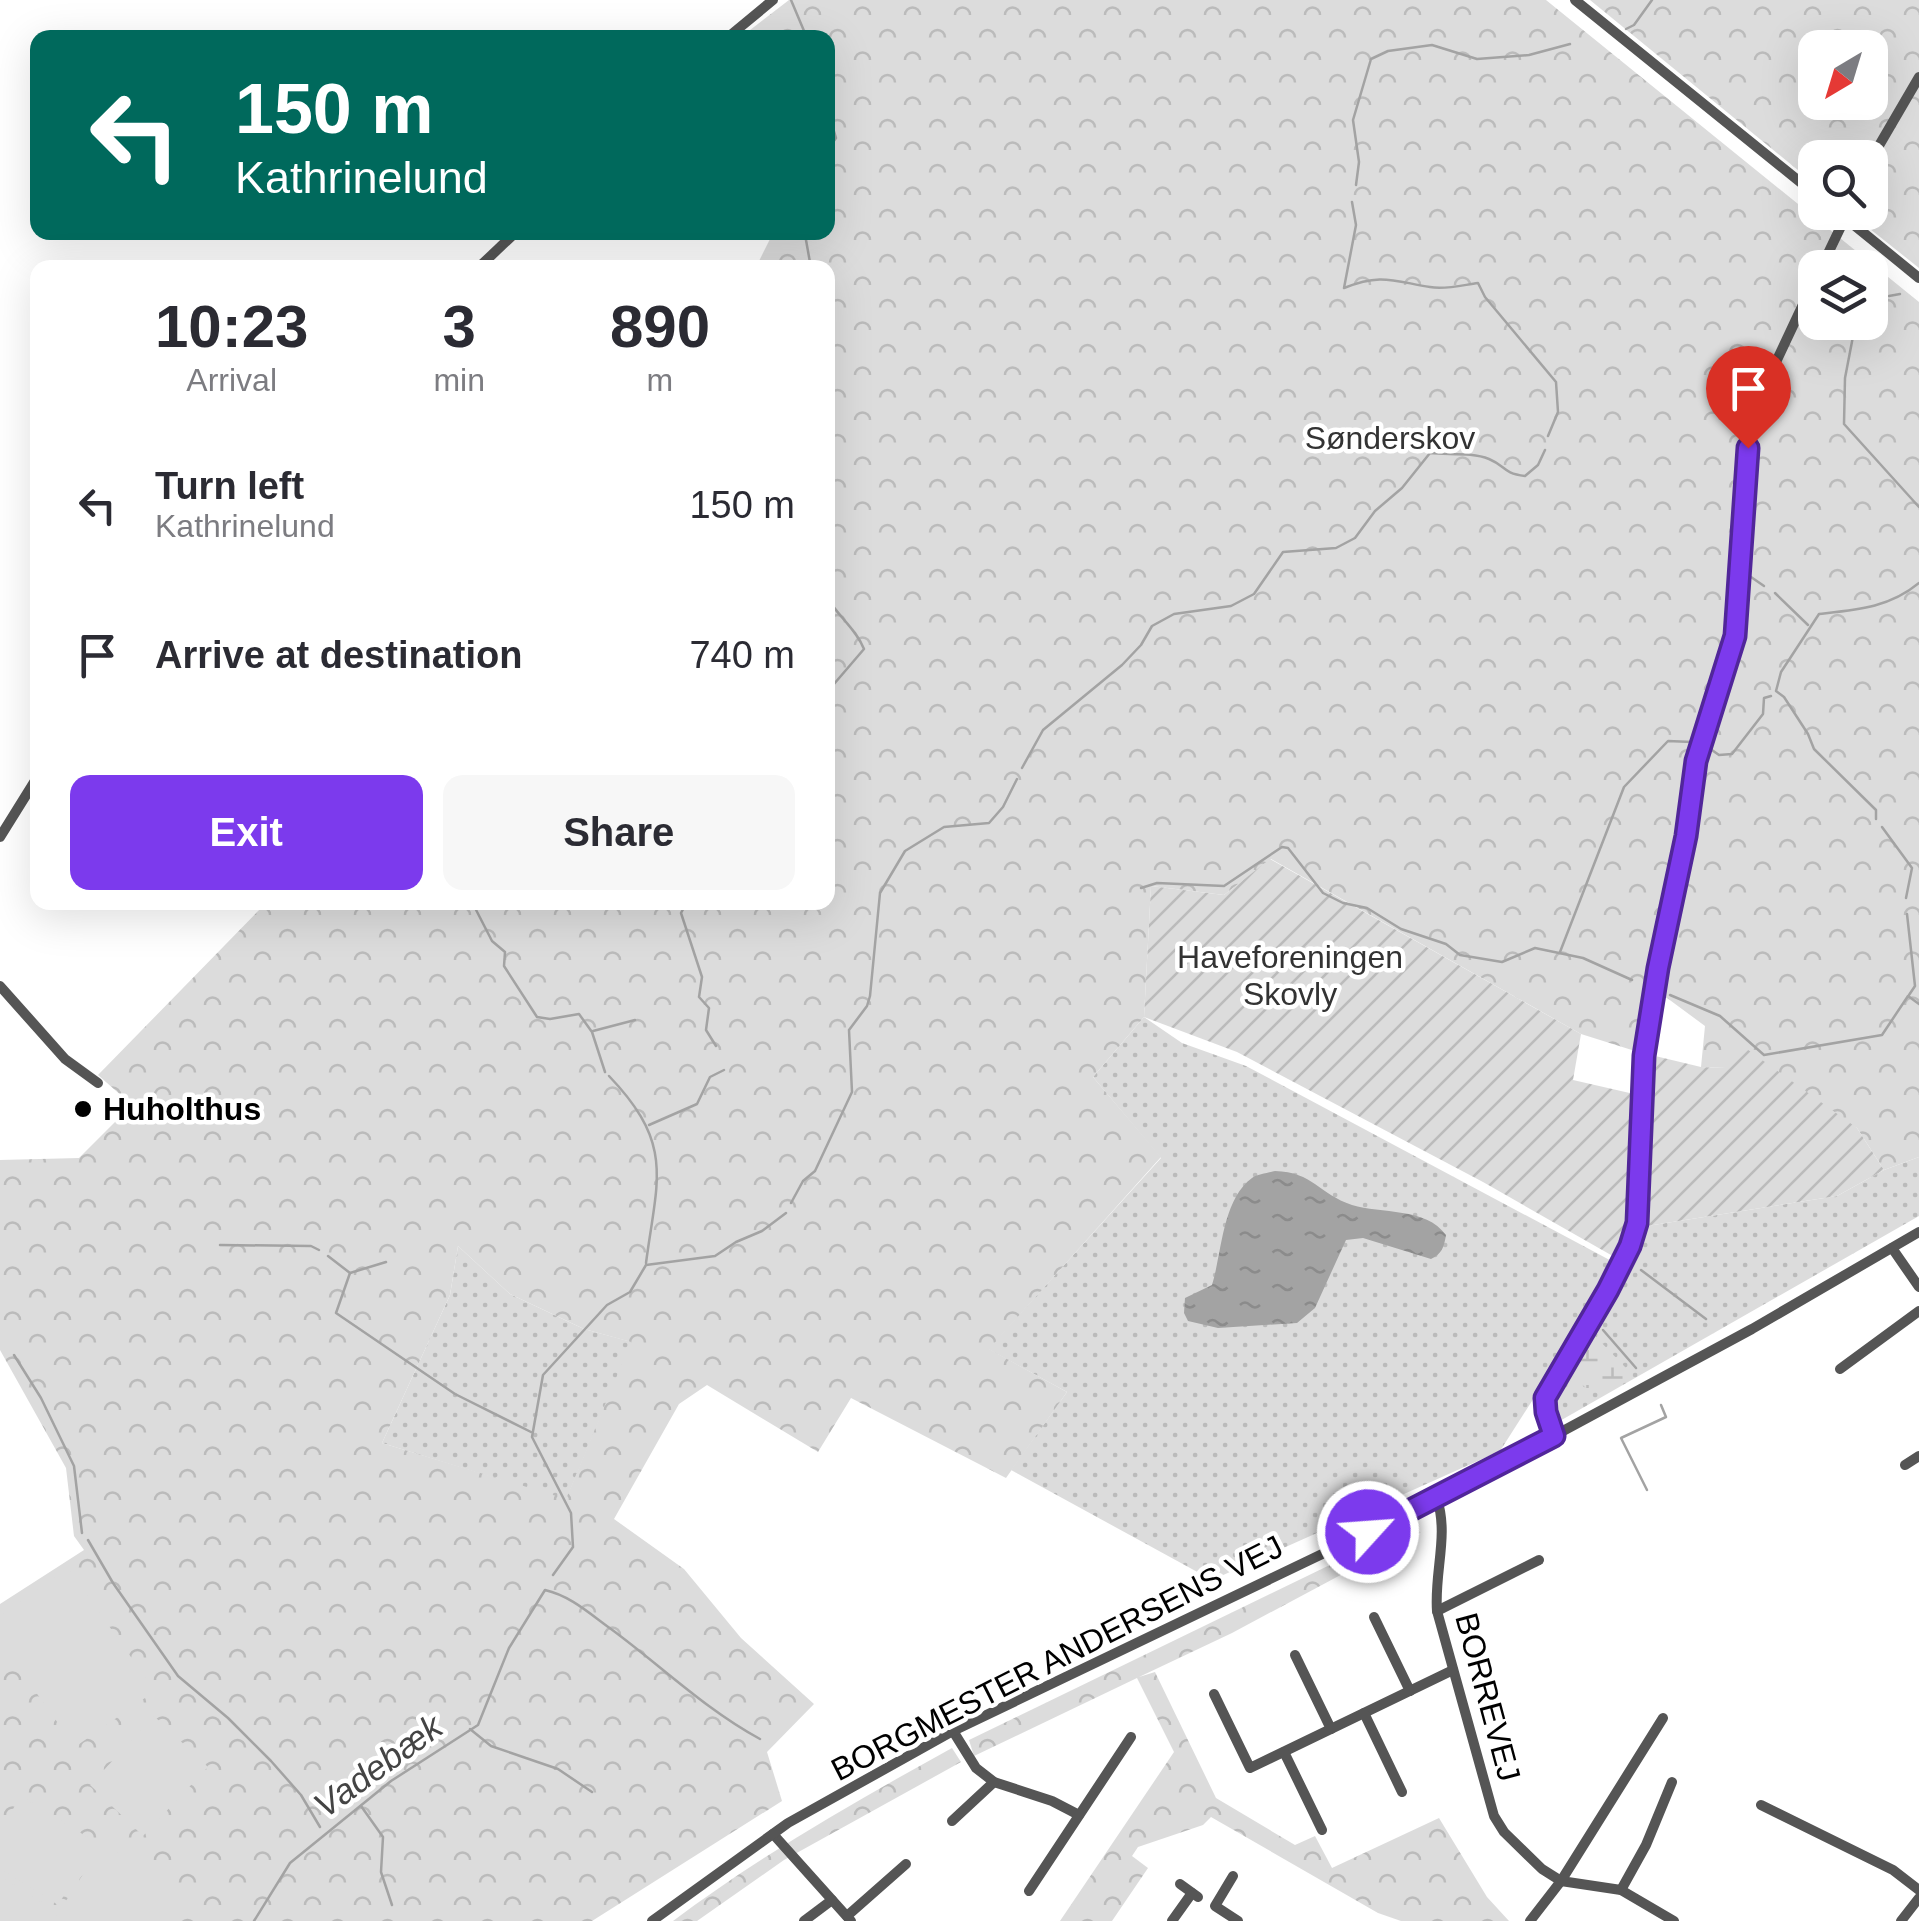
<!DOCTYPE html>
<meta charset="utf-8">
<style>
body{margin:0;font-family:Helvetica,sans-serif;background:#f7f7f7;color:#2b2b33;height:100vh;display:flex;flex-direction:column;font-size:38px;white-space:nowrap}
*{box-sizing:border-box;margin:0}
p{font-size:32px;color:#7c7c81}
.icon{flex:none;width:55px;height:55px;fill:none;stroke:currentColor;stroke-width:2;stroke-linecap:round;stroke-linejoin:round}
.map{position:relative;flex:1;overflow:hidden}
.details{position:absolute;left:30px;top:260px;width:805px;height:650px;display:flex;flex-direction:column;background:#fff;border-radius:20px;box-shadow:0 10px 40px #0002}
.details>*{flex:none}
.banner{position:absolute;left:30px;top:30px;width:805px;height:210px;border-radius:20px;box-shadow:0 10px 40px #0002;background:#00695c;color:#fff;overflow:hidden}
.needle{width:65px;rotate:218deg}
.controls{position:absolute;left:1798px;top:30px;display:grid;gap:20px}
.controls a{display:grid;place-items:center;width:90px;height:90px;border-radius:20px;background:#fff;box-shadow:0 10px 40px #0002;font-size:50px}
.pin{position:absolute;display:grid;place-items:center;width:85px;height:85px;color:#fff;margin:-102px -42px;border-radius:50% 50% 50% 0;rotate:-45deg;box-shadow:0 0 10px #0007}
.pin .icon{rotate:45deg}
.me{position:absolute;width:110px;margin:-55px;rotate:64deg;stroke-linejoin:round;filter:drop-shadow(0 0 8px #0008)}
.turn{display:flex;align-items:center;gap:35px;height:210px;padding:0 40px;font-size:45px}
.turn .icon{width:130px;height:130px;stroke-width:2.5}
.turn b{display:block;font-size:70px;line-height:85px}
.eta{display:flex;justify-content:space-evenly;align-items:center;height:170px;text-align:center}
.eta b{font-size:60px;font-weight:700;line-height:70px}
.button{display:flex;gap:20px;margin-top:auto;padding:20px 40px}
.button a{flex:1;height:115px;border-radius:20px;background:#7c3aed;color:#fff;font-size:40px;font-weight:700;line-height:115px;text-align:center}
.button a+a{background:#f7f7f7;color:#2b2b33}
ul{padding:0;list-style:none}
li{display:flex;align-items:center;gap:30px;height:150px;padding:0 40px}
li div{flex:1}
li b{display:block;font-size:38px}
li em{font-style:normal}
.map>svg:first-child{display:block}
</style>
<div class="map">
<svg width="1919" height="1921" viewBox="0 0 1919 1921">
<defs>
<pattern id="grass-dots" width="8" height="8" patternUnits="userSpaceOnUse" patternTransform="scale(2.5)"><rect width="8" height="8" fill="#dcdcdc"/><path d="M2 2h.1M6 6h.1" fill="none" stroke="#bbb" stroke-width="1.8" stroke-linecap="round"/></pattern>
<pattern id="forest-crowns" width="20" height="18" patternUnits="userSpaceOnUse" patternTransform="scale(2.5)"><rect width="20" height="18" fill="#dcdcdc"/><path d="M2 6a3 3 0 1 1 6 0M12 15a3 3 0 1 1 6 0" fill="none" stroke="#bbb"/></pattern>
<pattern id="wetland-marsh" width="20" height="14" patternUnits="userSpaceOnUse" patternTransform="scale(2.5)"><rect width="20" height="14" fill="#dcdcdc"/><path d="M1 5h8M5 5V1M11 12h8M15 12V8" fill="none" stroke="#bbb"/></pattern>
<pattern id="garden-furrows" width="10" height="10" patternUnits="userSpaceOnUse" patternTransform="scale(2.5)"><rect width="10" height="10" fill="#dcdcdc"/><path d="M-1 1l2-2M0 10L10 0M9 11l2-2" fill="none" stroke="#bbb"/></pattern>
<pattern id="water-ripples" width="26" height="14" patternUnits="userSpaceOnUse" patternTransform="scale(2.5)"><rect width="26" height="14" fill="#a3a3a3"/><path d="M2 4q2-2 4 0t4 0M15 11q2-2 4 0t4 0" fill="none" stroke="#8b8b8b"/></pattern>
</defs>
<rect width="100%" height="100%" fill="#fff"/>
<g fill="url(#grass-dots)">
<polygon points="1144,1017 1182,1043 1246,1066 1619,1265 1500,1451 1212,1580 1011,1470 1067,1392 988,1349 1161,1158 1093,1077"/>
<polygon points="1919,1157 1919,1216 1558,1422 1554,1394 1559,1380 1604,1312 1647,1226 1837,1196 1884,1170"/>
<polygon points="458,1246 510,1294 584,1329 632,1342 566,1500 382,1443 450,1295"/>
</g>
<g fill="url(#forest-crowns)" fill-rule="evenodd">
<path d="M789 0H1546L1919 302V1157L1884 1170 1857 1128 1725 1068 1701 1067 1705 1026 1663 995 1647 991 1635 1051 1581 1034 1271 859 1224 895 1151 886 1144 1017 1093 1077 1161 1157 989 1349 1067 1392 1006 1478 851 1398 818 1452 707 1385 679 1404 614 1519 684 1569 741 1638 814 1704 767 1752 782 1801 592 1921H0V1604L84 1550 74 1536 66 1468 0 1350V1160L79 1158 132 1105 98 1075 266 903 828 902V268L756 267 773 233 828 232V38L741 37ZM1815 268H1870V322H1815ZM458 1246 510 1294 584 1329 631 1342 566 1499 382 1443 450 1295Z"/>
<path d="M1590 0H1919V268L1850 213 1870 212V158H1815V184ZM1815 48H1870V102H1815Z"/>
<polygon points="1398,1532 1421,1532 1232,1633 1139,1677 1155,1672 1216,1798 1295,1845 1315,1836 1332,1868 1439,1818 1487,1897 1509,1921 1401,1921 1378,1913 1211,1817 1203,1825 1138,1847 1132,1856 1148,1868 1112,1921 1060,1921 1174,1752 1137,1678 974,1756 969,1740"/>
<path d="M952 1748 961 1762 784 1860 697 1921H673C761 1855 856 1801 952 1748Z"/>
</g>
<polygon fill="url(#wetland-marsh)" points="1595,1336 1625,1367 1625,1380 1607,1388 1586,1388 1569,1373"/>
<g fill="url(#garden-furrows)">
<polygon points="1270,859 1581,1034 1573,1080 1634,1094 1631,1216 1618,1259 1483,1182 1237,1052 1144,1017 1151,886 1224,895"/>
<polygon points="1744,1047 1857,1128 1884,1170 1837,1196 1647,1226 1651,1055 1701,1067 1725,1068"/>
</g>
<g fill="#dcdcdc">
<polygon points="68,1568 155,1691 75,1747 0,1642 0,1616"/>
<polygon points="154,1716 208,1767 143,1836 90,1785"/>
<polygon points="21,1796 97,1843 58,1905 0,1868 0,1830"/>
<polygon points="103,1843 183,1893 166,1921 53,1921"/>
<polygon points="0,1876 54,1910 47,1921 0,1921"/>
</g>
<path fill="url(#water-ripples)" d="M1275 1171C1313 1172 1319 1194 1352 1205 1381 1214 1426 1207 1446 1235 1444 1247 1442 1254 1431 1259L1363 1238 1346 1240 1315 1308 1297 1323 1218 1328 1188 1321 1184 1313 1185 1298 1212 1285C1222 1253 1222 1200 1252 1178 1257 1174 1268 1173 1275 1171Z"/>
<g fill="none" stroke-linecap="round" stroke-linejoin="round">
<g stroke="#a3a3a3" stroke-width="2.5">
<polyline points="791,0 807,38"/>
<polyline points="1626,29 1634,25 1652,0"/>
<polyline points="828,111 836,138 828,149"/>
<polyline points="1356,185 1359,162 1353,120 1371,59 1388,51 1432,45 1477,59 1529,55 1570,44"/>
<path d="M1352 202 1356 225 1344 288C1381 273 1393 281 1430 287 1445 290 1463 285 1478 283L1485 297 1556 382 1558 412 1548 436"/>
<polyline points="809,232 806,240 811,268"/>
<polyline points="1889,296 1900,294"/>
<polyline points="1870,313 1881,302"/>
<polyline points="1859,322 1855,326 1845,378 1844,424 1919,507"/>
<polyline points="828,372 832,392 828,408"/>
<polyline points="1751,577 1764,586"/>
<polyline points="1775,593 1808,625"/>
<path d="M828 599C839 617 856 629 864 649L828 691"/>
<polyline points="1709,748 1719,755 1732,754 1763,714 1764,698 1771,696"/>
<path d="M1022 768 1043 730 1122 665 1141 645 1152 626 1174 614 1231 606 1254 594 1283 552 1336 548 1355 538 1375 511 1402 488 1430 453C1448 455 1472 452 1489 459 1506 466 1502 473 1525 476L1538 465 1545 450"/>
<path d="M1876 819V810L1814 749 1808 734 1784 697 1776 691 1781 672 1819 614C1856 610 1889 608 1919 583"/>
<polyline points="1882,827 1912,868 1906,898"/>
<polyline points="1141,888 1157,883 1224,886 1282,847 1288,848 1323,893 1343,903 1367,908 1401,929 1446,944 1460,955 1502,962 1535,948 1583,958 1632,980"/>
<polyline points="472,902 492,941 505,952 504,966 537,1017 550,1019 579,1014 592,1032 605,1072"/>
<polyline points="687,902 681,913 702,977 699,997 709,1008 706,1030 716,1046"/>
<polyline points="1907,914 1915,986 1909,995"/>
<polyline points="1560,952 1624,787 1668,741 1692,742"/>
<polyline points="1670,995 1720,1016 1764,1055 1882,1035 1908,996 1919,1004"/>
<polyline points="593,1031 635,1020"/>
<path d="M609 1076C675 1145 657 1179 646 1263"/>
<polyline points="649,1125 697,1104 710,1077 724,1070"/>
<polyline points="791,1203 803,1181 815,1171 852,1092 849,1030 867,1006 870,996 880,893 905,851 944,827 989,823 1003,807 1017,779"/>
<polyline points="220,1245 311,1246 319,1250"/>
<polyline points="328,1256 350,1273 336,1313 455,1394 531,1432"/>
<polyline points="1641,1270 1706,1319"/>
<polyline points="350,1273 386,1262"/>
<polyline points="1603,1330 1636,1368"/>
<polyline points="14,1355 41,1398 74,1466 82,1533"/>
<polyline points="1647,1490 1621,1438 1666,1417 1661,1405"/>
<polyline points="88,1540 113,1583 178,1676 228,1718 271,1761 301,1795 320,1827"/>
<polyline points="553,1575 573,1547 571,1513 532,1437 543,1375 607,1305 630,1292 646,1265 715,1256 736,1242 762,1231 786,1213"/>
<polyline points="470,1729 491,1746 558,1769 592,1792"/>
<polyline points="361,1806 383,1837 381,1872 392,1905"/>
<path d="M254 1921 290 1863 391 1781 478 1725 509 1648 545 1590C571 1596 590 1614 611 1629 660 1665 706 1710 760 1739"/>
</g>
<g stroke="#555" stroke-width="10">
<polyline points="1575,0 1815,194"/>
<polyline points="727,38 773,0"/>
<polyline points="1870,161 1919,77"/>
<polyline points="1838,212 1919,278"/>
<polyline points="478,268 516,232"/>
<polyline points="1821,268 1845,218 1844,213"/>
<polyline points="0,837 38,776"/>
<polyline points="0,986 65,1059 98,1083"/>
<polyline points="1892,1248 1919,1287"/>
<polyline points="1840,1369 1919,1311"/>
<polyline points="1554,1436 1546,1412 1545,1398 1608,1290 1630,1246 1637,1223 1644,1056 1658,968 1686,836 1697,761 1735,635 1750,428 1761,394 1815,279"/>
<polyline points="1905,1465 1919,1456"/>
<path d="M1437 1499C1449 1535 1434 1573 1437 1611L1494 1816 1504 1832 1542 1869 1561 1881 1621 1890 1674 1921"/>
<polyline points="1437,1611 1539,1560"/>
<polyline points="1374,1617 1410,1691"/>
<polyline points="1295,1655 1331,1729"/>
<polyline points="1214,1694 1250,1768 1453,1670"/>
<polyline points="1364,1713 1402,1792"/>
<polyline points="953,1731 976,1768 994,1782 1052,1801 1079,1815"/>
<polyline points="1284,1752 1322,1830"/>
<polyline points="1761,1805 1893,1870 1919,1890"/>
<polyline points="952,1821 994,1782"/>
<polyline points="773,1834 851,1921"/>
<polyline points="1233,1876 1215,1906 1238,1921"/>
<polyline points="1180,1884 1198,1897"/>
<polyline points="1621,1890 1646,1845 1672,1782"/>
<polyline points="1029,1891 1131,1737"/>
<polyline points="847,1916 906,1864"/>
<polyline points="652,1921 788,1823 953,1731 1437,1499 1752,1329 1919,1232"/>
<polyline points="804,1921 832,1900"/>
<polyline points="1172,1921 1192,1893"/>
<polyline points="1530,1921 1561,1881 1663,1718"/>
<polyline points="1901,1921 1919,1898"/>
</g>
</g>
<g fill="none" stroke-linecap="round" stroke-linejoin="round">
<g stroke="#51269a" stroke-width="25">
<polyline id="route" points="1368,1532 1554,1436 1546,1412 1545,1398 1608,1290 1630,1246 1637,1223 1644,1056 1658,968 1686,836 1696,761 1735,636 1748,448"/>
</g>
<use href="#route" stroke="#7c3aed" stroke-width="18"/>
</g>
<circle fill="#000" stroke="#fff" stroke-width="4" cx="83" cy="1109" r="10"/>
<g text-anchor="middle" stroke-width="9" stroke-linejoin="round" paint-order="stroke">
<g font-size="32" fill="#333" stroke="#fff">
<text x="1390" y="449">Sønderskov</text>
<text x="1290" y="968">Haveforeningen<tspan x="1290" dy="37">Skovly</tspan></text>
</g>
<g font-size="32" font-weight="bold" fill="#000" stroke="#fff" text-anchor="start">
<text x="103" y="1120">Huholthus</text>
</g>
<g font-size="32" fill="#000" stroke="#fff">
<text transform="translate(1057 1658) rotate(-27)" y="11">BORGMESTER ANDERSENS VEJ</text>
<text transform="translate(1488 1697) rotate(75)" y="11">BORREVEJ</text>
</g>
<g font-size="35" font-style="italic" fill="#444" stroke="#fff">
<text transform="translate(378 1766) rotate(-36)" y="12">Vadebæk</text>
</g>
</g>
</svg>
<div class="controls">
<a><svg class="needle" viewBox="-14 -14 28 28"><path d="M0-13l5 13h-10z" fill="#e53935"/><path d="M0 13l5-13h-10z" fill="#7c7c81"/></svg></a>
<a><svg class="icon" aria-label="search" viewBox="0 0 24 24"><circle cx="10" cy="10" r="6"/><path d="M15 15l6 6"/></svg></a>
<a><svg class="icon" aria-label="layers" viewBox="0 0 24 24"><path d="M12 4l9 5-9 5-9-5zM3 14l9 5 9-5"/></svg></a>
</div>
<div class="pin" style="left:1748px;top:448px;background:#d93025"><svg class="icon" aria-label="arrive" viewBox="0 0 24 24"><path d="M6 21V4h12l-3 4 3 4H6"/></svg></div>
<svg class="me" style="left:1368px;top:1532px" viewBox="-20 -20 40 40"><circle r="17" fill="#7c3aed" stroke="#fff" stroke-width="3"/><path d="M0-11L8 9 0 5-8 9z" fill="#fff"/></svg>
<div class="banner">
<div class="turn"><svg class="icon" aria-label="left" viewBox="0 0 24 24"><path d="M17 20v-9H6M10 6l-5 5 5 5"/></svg><div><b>150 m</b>Kathrinelund</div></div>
</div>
<section class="details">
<div class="eta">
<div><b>10:23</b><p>Arrival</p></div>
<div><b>3</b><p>min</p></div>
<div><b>890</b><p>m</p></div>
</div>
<ul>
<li><svg class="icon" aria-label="left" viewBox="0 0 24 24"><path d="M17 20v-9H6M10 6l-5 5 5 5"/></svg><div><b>Turn left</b><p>Kathrinelund</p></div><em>150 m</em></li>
<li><svg class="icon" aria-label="arrive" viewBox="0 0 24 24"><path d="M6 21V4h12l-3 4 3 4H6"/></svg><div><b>Arrive at destination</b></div><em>740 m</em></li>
</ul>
<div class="button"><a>Exit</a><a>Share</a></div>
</section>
</div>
